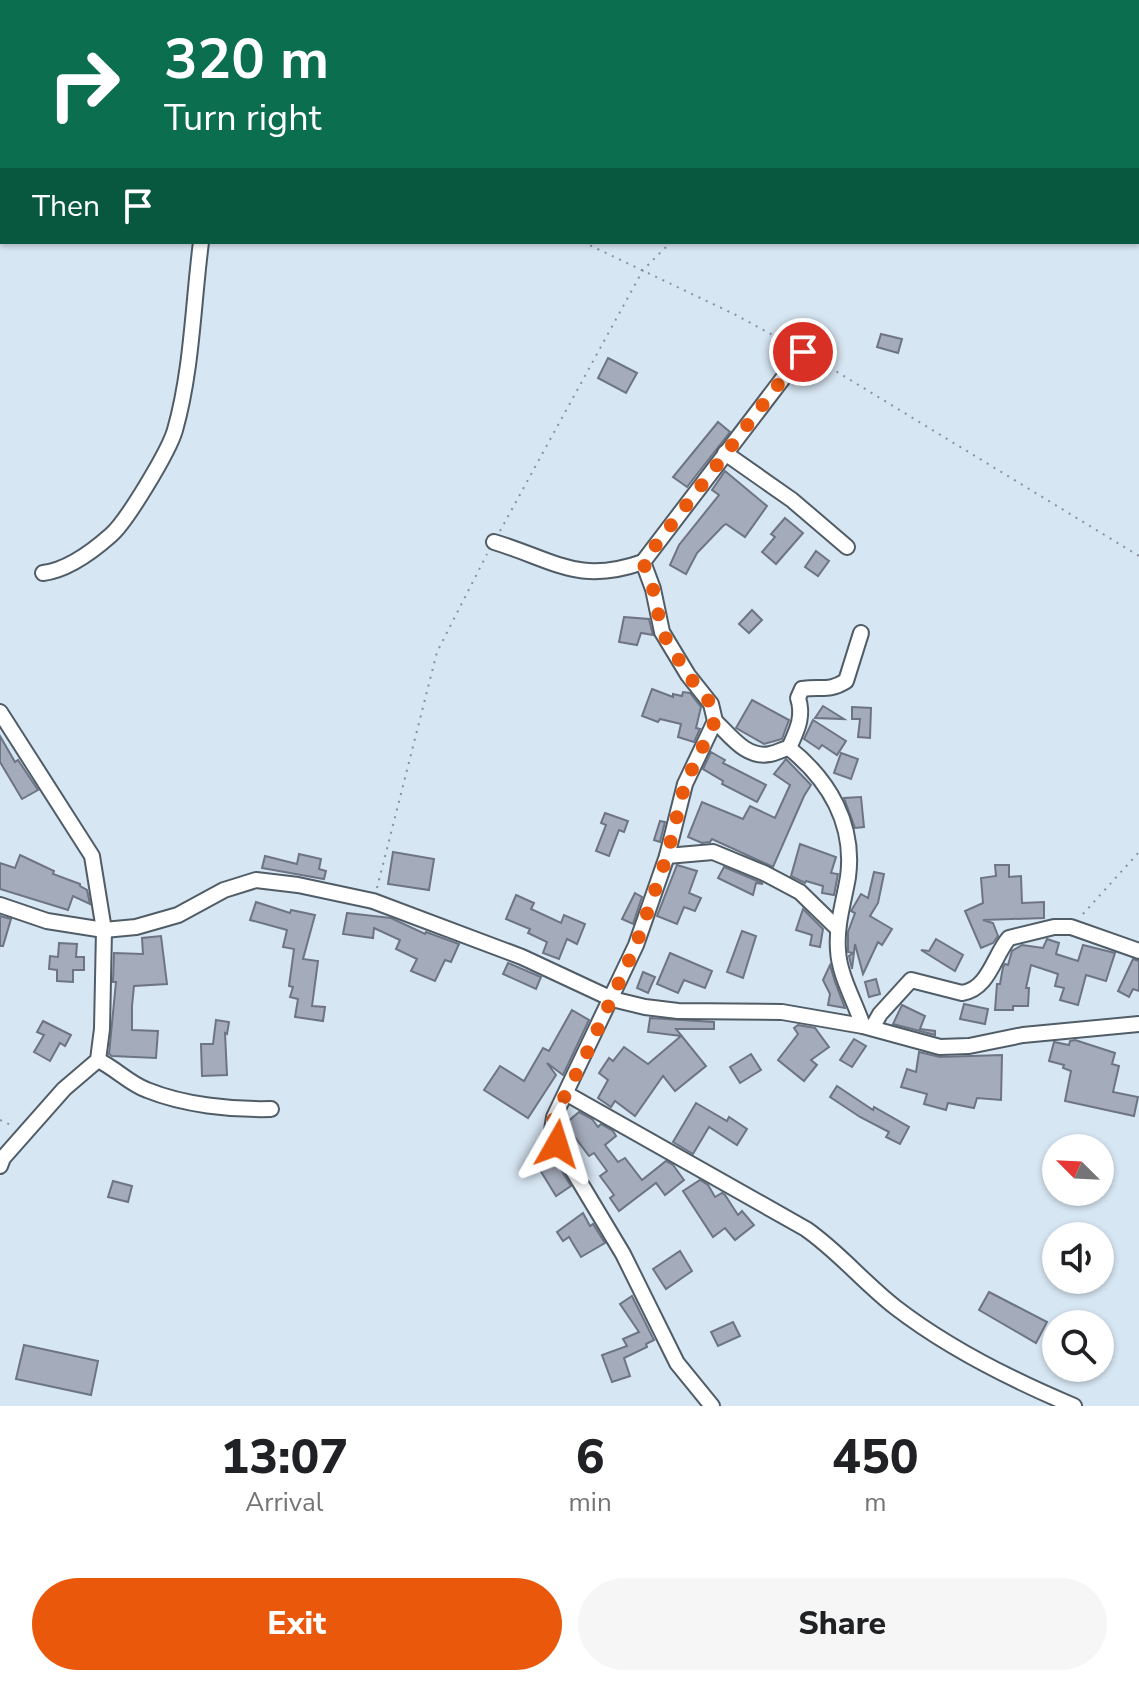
<!DOCTYPE html>
<style>
body{margin:0;font-family:"Nunito Sans",sans-serif;background:#f6f6f6;color:#202124;height:100vh;display:flex;flex-direction:column;font-size:30px;white-space:nowrap}
*{box-sizing:border-box;margin:0}
p{font-size:26px;color:#757577}
.icon{flex:none;width:44px;height:44px;fill:none;stroke:currentColor;stroke-width:2;stroke-linecap:round;stroke-linejoin:round}
.map{position:relative;height:1406px;overflow:hidden}
.panel{display:flex;flex-direction:column;background:#fff;flex:1}
.panel>*{flex:none}
.hud{position:absolute;left:0px;top:0px;width:1140px;height:244px;box-shadow:0 2px 6px #0004;background:#0b6e4f;color:#fff;overflow:hidden}
.needle{width:52px;rotate:294deg}
.fabs{position:absolute;left:1042px;top:1134px;display:grid;gap:16px}
.fabs a{display:grid;place-items:center;width:72px;height:72px;border-radius:50%;background:#fff;box-shadow:0 2px 6px #0004;font-size:40px}
.pin{position:absolute;display:grid;place-items:center;width:68px;height:68px;color:#fff;margin:-34px;border:4px solid #fff;border-radius:50%;box-shadow:0 2px 8px #0007}
.me{position:absolute;width:88px;margin:-44px;rotate:6deg;stroke-linejoin:round;filter:drop-shadow(0 0 6px #0008)}
.turn{display:flex;align-items:center;gap:28px;height:168px;padding:0 32px;font-size:36px}
.turn .icon{width:104px;height:104px;stroke-width:2.5}
.turn b{display:block;font-size:56px;line-height:68px}
.then{display:flex;align-items:center;height:76px;padding:0 32px;background:#0003;gap:16px;font-size:30px}
.eta{display:flex;justify-content:space-evenly;align-items:center;height:136px;text-align:center}
.eta b{font-size:48px;font-weight:800;line-height:56px}
.action{display:flex;gap:16px;margin-top:auto;padding:16px 32px}
.action a{flex:1;height:92px;border-radius:48px;background:#ea580c;color:#fff;font-size:32px;font-weight:800;line-height:92px;text-align:center}
.action a+a{background:#f6f6f6;color:#202124}
.map>svg:first-child{display:block}
</style>
<div class="map">
<svg width="1139" height="1406" viewBox="0 0 1139 1406">
<rect width="100%" height="100%" fill="#d7e6f3"/>
<g fill="#a4abbb" stroke="#6d7483" stroke-width="2">
<polygon points="881,334 902,339 898,353 877,347"/>
<polygon points="608,358 637,373 626,393 598,378"/>
<polygon points="718,422 730,432 687,487 673,477"/>
<polygon points="725,471 767,506 745,537 726,524 723,526 697,553 686,574 670,565 679,545 719,495 712,490"/>
<polygon points="785,518 803,533 776,564 762,552 775,537 771,534"/>
<polygon points="816,551 829,561 818,576 805,567"/>
<polygon points="752,610 762,620 749,633 739,624"/>
<polygon points="624,617 649,619 653,635 641,633 637,645 619,642"/>
<polygon points="652,689 673,697 673,694 682,696 683,692 690,693 701,707 696,728 700,729 694,742 678,737 681,724 660,719 658,722 642,716"/>
<polygon points="752,700 789,720 782,739 764,744 736,728"/>
<polygon points="823,706 844,719 815,718"/>
<polygon points="852,707 871,708 870,738 858,737 860,719 852,719"/>
<polygon points="813,720 846,741 837,755 822,745 819,749 804,739"/>
<polygon points="0,736 15,762 18,760 38,790 22,799 0,762"/>
<polygon points="711,752 725,760 723,763 766,785 757,802 722,784 723,781 703,769"/>
<polygon points="841,753 858,759 851,779 834,773"/>
<polygon points="786,759 811,785 804,796 773,867 712,839 710,842 702,843 688,837 702,802 743,819 750,806 775,818 790,785 774,774"/>
<polygon points="861,797 864,827 855,828 844,798"/>
<polygon points="605,813 628,821 624,832 619,830 609,856 596,851 606,825 601,823"/>
<polygon points="660,821 665,822 660,842 654,840"/>
<polygon points="800,844 836,857 831,873 838,874 834,895 822,893 823,886 806,881 805,883 791,876"/>
<polygon points="393,852 434,859 429,890 388,884"/>
<polygon points="299,854 321,859 319,869 326,871 324,879 262,868 265,856 297,864"/>
<polygon points="20,855 54,871 53,874 80,884 80,886 87,890 90,904 73,896 68,910 0,889 0,863 15,868"/>
<polygon points="677,865 697,871 689,893 701,898 695,911 684,907 677,924 657,916"/>
<polygon points="995,865 1009,865 1009,877 1021,876 1022,903 1044,902 1044,918 983,920 993,923 998,936 993,943 981,948 965,911 983,903 981,878 996,876"/>
<polygon points="724,867 760,882 763,884 756,883 753,895 718,878"/>
<polygon points="874,872 884,874 878,903 870,916 892,929 882,945 878,942 863,974 855,944 852,969 849,956 853,953 848,952 848,932 855,913 851,911 861,894 868,898"/>
<polygon points="635,893 642,897 633,924 622,919"/>
<polygon points="516,895 534,903 531,909 561,923 564,915 585,924 577,944 567,939 559,959 543,953 547,942 528,933 530,929 506,919"/>
<polygon points="256,902 290,913 291,910 315,915 303,959 318,961 312,1006 325,1007 323,1021 295,1017 298,999 290,997 293,987 289,986 294,949 283,947 287,930 250,920"/>
<polygon points="803,909 823,929 820,947 810,945 812,935 796,930"/>
<polygon points="347,913 391,918 425,934 426,932 459,944 451,962 445,960 435,981 411,971 417,959 396,949 400,940 374,928 373,938 343,934"/>
<polygon points="0,916 11,919 3,946 0,946"/>
<polygon points="742,931 756,936 743,978 727,972"/>
<polygon points="161,936 167,984 134,986 132,1006 132,1030 158,1031 156,1058 112,1056 109,1054 116,982 113,982 114,953 143,954 142,938"/>
<polygon points="936,939 963,955 955,971 921,950 929,951"/>
<polygon points="1047,939 1059,943 1056,954 1078,961 1083,945 1115,953 1106,981 1086,975 1078,1005 1060,1000 1064,988 1055,986 1058,974 1031,965 1026,988 1029,988 1028,1006 1013,1006 1013,1010 995,1010 997,984 1000,984 1003,967 1005,964 1008,965 1012,951 1022,945 1043,948"/>
<polygon points="59,943 77,944 76,957 84,957 84,970 73,970 73,982 57,981 57,970 49,969 50,956 58,957"/>
<polygon points="670,953 712,971 705,988 684,980 678,993 657,984"/>
<polygon points="1133,959 1139,961 1139,991 1133,989 1129,997 1118,991"/>
<polygon points="508,963 541,977 536,989 503,974"/>
<polygon points="830,965 835,982 845,1008 828,1005 830,994 823,980"/>
<polygon points="643,972 655,977 648,993 637,988"/>
<polygon points="876,979 880,994 869,997 865,982"/>
<polygon points="964,1004 988,1009 985,1024 960,1019"/>
<polygon points="902,1005 925,1016 920,1029 935,1031 935,1035 893,1024"/>
<polygon points="572,1010 589,1020 563,1075 547,1063 556,1075 528,1118 484,1090 500,1066 524,1081 543,1048 549,1051"/>
<polygon points="650,1018 714,1022 714,1029 676,1029 706,1066 675,1091 663,1076 635,1116 615,1101 611,1107 598,1098 608,1080 599,1073 609,1058 613,1061 624,1047 648,1064 681,1036 648,1032"/>
<polygon points="216,1020 229,1022 227,1034 225,1033 227,1075 202,1076 201,1044 213,1044"/>
<polygon points="43,1021 71,1035 65,1046 60,1043 50,1061 34,1052 44,1035 37,1032"/>
<polygon points="798,1025 815,1028 829,1047 811,1060 817,1065 804,1081 778,1060 798,1034 794,1028"/>
<polygon points="854,1039 866,1046 852,1067 840,1060"/>
<polygon points="1075,1040 1115,1053 1112,1064 1119,1066 1113,1092 1138,1097 1134,1116 1065,1101 1071,1071 1063,1068 1064,1065 1049,1061 1054,1042 1069,1045 1070,1041"/>
<polygon points="919,1052 940,1057 1002,1055 1001,1100 977,1098 974,1108 948,1103 946,1110 924,1104 927,1094 901,1087 907,1069 916,1072"/>
<polygon points="751,1054 761,1070 740,1083 730,1067"/>
<polygon points="837,1086 873,1110 874,1107 909,1127 900,1144 886,1137 889,1132 860,1117 830,1097"/>
<polygon points="696,1103 727,1121 729,1117 747,1129 737,1145 709,1127 693,1154 673,1142"/>
<polygon points="579,1112 592,1119 598,1127 601,1124 613,1131 616,1136 605,1145 618,1162 625,1158 642,1180 666,1161 673,1165 684,1180 665,1195 656,1183 619,1211 610,1198 614,1195 600,1176 607,1171 594,1153 589,1156 565,1124"/>
<polygon points="555,1160 571,1186 556,1196 540,1170"/>
<polygon points="700,1180 708,1185 715,1197 722,1193 725,1195 738,1215 742,1211 754,1225 735,1240 725,1228 713,1237 683,1191"/>
<polygon points="113,1181 132,1186 128,1202 108,1197"/>
<polygon points="583,1213 590,1226 593,1224 605,1243 581,1257 569,1237 563,1241 557,1232"/>
<polygon points="680,1251 692,1271 666,1289 653,1269"/>
<polygon points="989,1292 1047,1322 1036,1343 979,1310"/>
<polygon points="632,1296 654,1340 646,1344 647,1347 624,1358 630,1376 612,1382 602,1355 627,1346 623,1339 639,1332 620,1304"/>
<polygon points="733,1322 740,1336 718,1346 711,1332"/>
<polygon points="24,1345 98,1361 91,1395 16,1379"/>
</g>
<g fill="none" stroke-linecap="round" stroke-linejoin="round">
<g stroke="#505d67" stroke-width="18">
<g id="minor">
<polyline points="67,0 70,2"/>
<polyline points="0,80 2,78"/>
<polyline points="725,453 792,500 847,547"/>
<path d="M494 542C554 560 578 585 643 562"/>
<path d="M43 573C68 570 93 551 111 535 127 521 169 451 175 430 192 370 193 304 201 242"/>
<polyline points="0,712 92,856 104,930 102,1029 98,1060 64,1089 3,1158 0,1166"/>
<path d="M715 721C730 735 746 759 770 754 777 753 782 749 789 748 829 780 855 824 848 877 844 901 836 925 838 950 839 975 855 1002 863 1026"/>
<path d="M789 748C797 730 804 717 798 698L802 689C822 686 828 692 846 681L861 633"/>
<polyline points="667,856 713,852 764,873 800,892 838,929"/>
<polyline points="0,905 47,921 104,930 136,927 178,915 224,890 256,880 298,885 373,901 522,957 612,999 645,1007 678,1011 782,1012 863,1026 940,1047 969,1046 1023,1035 1139,1024"/>
<path d="M872 1028 880 1014 911 980 962 993C989 989 994 955 1009 938L1054 927H1071L1139 951"/>
<path d="M98 1060C115 1068 130 1084 147 1090 184 1105 231 1110 271 1109"/>
<path d="M567 1094 806 1229C839 1252 863 1282 895 1307 948 1348 1012 1380 1074 1406"/>
<polyline points="712,1406 677,1363 623,1254 557,1144 552,1130 554,1117 636,945 667,856 685,784 715,721 711,704 688,675 662,632 653,589 643,562 803,352"/>
</g>
</g>
<g stroke="#87929c" stroke-width="2" stroke-dasharray="2 6" stroke-linecap="butt">
<polyline points="200,0 201,2"/>
<polyline points="706,0 706,2"/>
<polyline points="789,2 790,0"/>
<polyline points="583,242 736,315 789,344"/>
<polyline points="816,359 1139,556"/>
<polyline points="500,531 643,270 671,242"/>
<polyline points="377,888 437,652 487,554"/>
<polyline points="1083,914 1139,852"/>
<polyline points="0,1120 13,1126"/>
</g>
<use href="#minor" stroke="#fff" stroke-width="14"/>
</g>
<g fill="none" stroke-linecap="round" stroke-linejoin="round">
<polyline stroke="#ea580c" stroke-width="14" stroke-dasharray="0 25.2" points="557,1144 552,1130 554,1117 586,1055 636,945 667,856 685,784 715,721 711,704 688,675 662,632 653,589 643,562 803,352"/>
</g>
</svg>
<div class="fabs">
<a><svg class="needle" viewBox="-14 -14 28 28"><path d="M0-13l5 13h-10z" fill="#e53935"/><path d="M0 13l5-13h-10z" fill="#757577"/></svg></a>
<a><svg class="icon" aria-label="sound" viewBox="0 0 24 24"><path d="M4 9h4l5-4v14l-5-4H4zM17 9q2 3 0 6"/></svg></a>
<a><svg class="icon" aria-label="search" viewBox="0 0 24 24"><circle cx="10" cy="10" r="6"/><path d="M15 15l6 6"/></svg></a>
</div>
<div class="pin" style="left:803px;top:352px;background:#d93025"><svg class="icon" aria-label="arrive" viewBox="0 0 24 24"><path d="M6 21V4h12l-3 4 3 4H6"/></svg></div>
<svg class="me" style="left:557px;top:1144px" viewBox="-20 -20 40 40"><path d="M0-17L14 15 0 8-14 15z" fill="#ea580c" stroke="#fff" stroke-width="4"/></svg>
<div class="hud">
<div class="turn"><svg class="icon" aria-label="right" viewBox="0 0 24 24"><path d="M7 20v-9h11M14 6l5 5-5 5"/></svg><div><b>320 m</b>Turn right</div></div>
<div class="then">Then<svg class="icon" aria-label="arrive" viewBox="0 0 24 24"><path d="M6 21V4h12l-3 4 3 4H6"/></svg></div>
</div>
</div>
<section class="panel">
<div class="eta">
<div><b>13:07</b><p>Arrival</p></div>
<div><b>6</b><p>min</p></div>
<div><b>450</b><p>m</p></div>
</div>
<div class="action"><a>Exit</a><a>Share</a></div>
</section>
